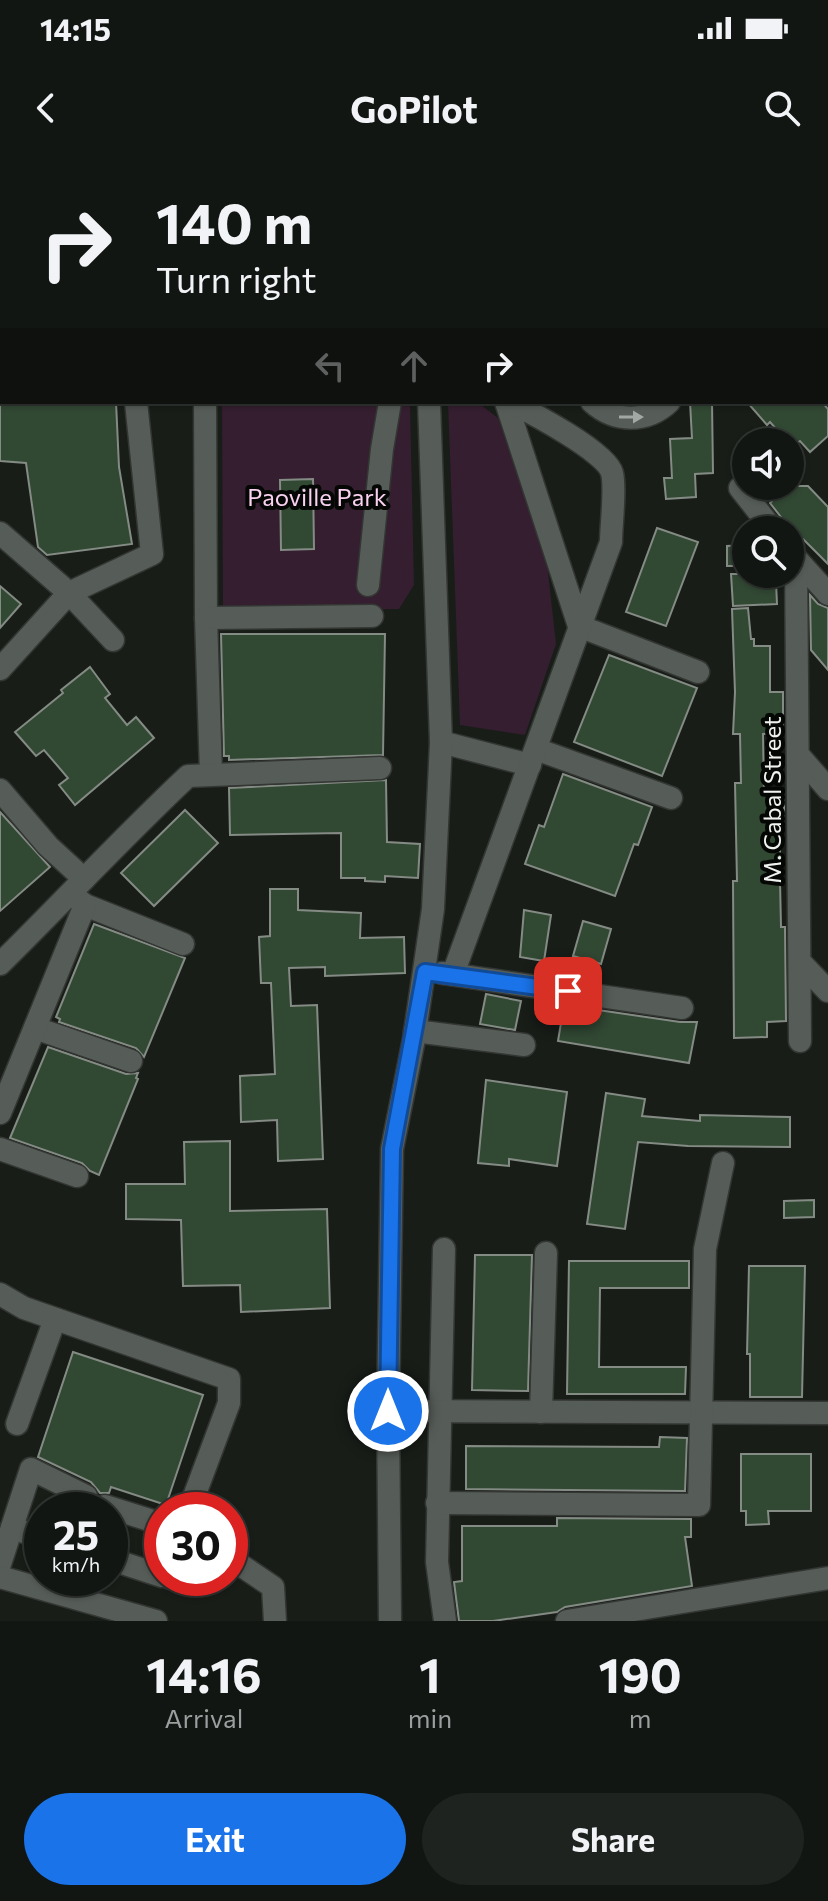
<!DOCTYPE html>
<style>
body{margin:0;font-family:Commissioner,sans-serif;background:#1f2320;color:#f1f3f6;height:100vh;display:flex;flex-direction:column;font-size:30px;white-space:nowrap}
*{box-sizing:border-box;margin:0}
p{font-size:26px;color:#9c9f9f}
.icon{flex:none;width:44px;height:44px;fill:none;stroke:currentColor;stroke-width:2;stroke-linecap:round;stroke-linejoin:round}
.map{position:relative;height:1461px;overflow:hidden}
.side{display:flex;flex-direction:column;background:#121612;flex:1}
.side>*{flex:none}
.top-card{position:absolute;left:0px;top:0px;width:828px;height:244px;box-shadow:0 2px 6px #0004,0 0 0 2px #313532;background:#121612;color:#f1f3f6;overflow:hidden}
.controls{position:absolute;left:732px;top:268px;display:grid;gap:16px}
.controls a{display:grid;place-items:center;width:72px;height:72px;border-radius:50%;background:#121612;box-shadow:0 2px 6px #0004,0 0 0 2px #313532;font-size:40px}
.speed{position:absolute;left:24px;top:1332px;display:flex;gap:16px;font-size:40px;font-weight:700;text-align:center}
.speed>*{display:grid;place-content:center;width:104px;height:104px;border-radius:50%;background:#121612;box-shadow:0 2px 6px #0004,0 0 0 2px #313532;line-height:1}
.speed small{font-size:20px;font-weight:400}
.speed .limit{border:12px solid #d22;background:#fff;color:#111}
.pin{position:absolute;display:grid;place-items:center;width:68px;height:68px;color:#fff;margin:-34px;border-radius:16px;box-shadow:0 4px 12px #0006}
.me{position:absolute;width:88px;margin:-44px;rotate:0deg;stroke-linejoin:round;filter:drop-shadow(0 0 6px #0008)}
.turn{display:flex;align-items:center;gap:28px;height:168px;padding:0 24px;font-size:36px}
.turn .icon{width:104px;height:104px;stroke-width:2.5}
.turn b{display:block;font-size:56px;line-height:68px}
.lanes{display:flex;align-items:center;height:76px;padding:0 24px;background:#0003;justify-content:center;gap:40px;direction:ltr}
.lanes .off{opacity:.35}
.eta{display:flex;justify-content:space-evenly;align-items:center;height:136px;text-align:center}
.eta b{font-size:48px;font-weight:700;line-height:56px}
.cta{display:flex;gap:16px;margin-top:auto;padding:16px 24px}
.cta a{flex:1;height:92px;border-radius:48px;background:#1a73e8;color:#fff;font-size:32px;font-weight:700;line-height:92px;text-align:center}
.cta a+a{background:#1f2320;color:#f1f3f6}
.status{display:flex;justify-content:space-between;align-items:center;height:56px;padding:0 40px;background:#121612;direction:ltr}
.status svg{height:22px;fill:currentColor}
header{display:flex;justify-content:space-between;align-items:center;height:104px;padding:0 24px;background:#121612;font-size:36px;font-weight:700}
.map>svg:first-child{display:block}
</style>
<div class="status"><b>14:15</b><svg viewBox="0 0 49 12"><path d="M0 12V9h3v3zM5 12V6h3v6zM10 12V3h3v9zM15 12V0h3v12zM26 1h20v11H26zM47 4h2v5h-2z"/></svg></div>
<header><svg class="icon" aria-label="back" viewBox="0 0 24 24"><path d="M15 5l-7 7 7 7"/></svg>GoPilot<svg class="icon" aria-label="search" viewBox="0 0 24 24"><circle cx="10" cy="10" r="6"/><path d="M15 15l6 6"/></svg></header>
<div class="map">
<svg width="828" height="1461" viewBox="0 0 828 1461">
<rect width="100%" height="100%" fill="#181d18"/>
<g fill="#341e2f">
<polygon points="222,242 410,242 414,425 399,449 223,452"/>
<polygon points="448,242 477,242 498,258 547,403 556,484 525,575 460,565"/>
</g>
<g fill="#314833" stroke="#848a84" stroke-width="2">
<polygon points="0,242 116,242 119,307 132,384 47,395 38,387 26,303 0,301"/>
<polygon points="690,242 712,242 713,313 695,314 696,337 666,339 664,318 672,318 670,279 692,278"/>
<polygon points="747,242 822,242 828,249 828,276 810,292 800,281 792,287 770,262 767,265"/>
<polygon points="313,319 314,389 281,390 280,320"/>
<polygon points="772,326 808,326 828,347 828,404 796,372 790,375 790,370 787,370 784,361 770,343 779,334"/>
<polygon points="657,368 698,382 666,466 626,452"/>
<polygon points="746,385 746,406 727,406 727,386"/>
<polygon points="731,414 772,414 773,422 776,422 777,444 733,446"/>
<polygon points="0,426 21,444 0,468"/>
<polygon points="810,435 818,444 828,448 828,510 811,490"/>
<polygon points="748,448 751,479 754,479 754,486 770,486 770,532 783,532 783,573 763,574 764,633 784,633 784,664 780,664 780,721 781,767 785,767 786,861 767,862 767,877 734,878 733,721 737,721 735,623 741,623 740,574 733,574 735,532 732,449"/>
<polygon points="221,474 385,474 383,595 229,600 229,596 224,596"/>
<polygon points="609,495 697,528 662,616 574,582"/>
<polygon points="90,507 110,534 105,538 127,565 136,557 154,578 75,645 59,625 68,618 44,590 36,596 15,572 63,533 61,530"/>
<polygon points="563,614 652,647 638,685 634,684 615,736 525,704 539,665 544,667"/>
<polygon points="386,620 387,682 420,684 418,718 385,716 385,722 365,721 365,718 341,718 341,673 230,675 229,628"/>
<polygon points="185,650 218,683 154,746 121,713"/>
<polygon points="0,652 50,707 0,751"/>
<polygon points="270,729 298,729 298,750 361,753 360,778 404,777 405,813 325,816 325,807 289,808 291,846 317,845 323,999 278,1001 277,960 241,962 240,916 275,914 271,823 261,823 259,777 270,776"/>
<polygon points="524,750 551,755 544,801 520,797"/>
<polygon points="583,761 611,769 601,804 573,796"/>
<polygon points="94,764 185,798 144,897 136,888 59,862 60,859 56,857"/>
<polygon points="486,834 521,841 515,870 480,864"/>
<polygon points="564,845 680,862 697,862 689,903 558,881"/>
<polygon points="48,887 126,914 138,913 136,918 138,919 99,1015 90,1011 82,1003 10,978"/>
<polygon points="486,920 567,932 557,1006 509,999 509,1006 478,1003"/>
<polygon points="606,933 645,939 642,956 700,961 700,955 790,957 790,987 688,986 638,982 625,1069 587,1064"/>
<polygon points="230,981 230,1051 327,1049 330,1148 241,1152 240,1125 183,1126 181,1060 126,1059 126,1024 185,1024 184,982"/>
<polygon points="814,1040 814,1057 784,1058 784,1041"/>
<polygon points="475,1095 532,1095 528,1231 472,1230"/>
<polygon points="569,1101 689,1101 689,1128 600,1128 599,1207 686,1207 685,1234 567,1234"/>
<polygon points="749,1106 805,1106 802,1237 750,1237 750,1194 747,1194"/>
<polygon points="73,1192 203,1235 166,1345 111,1327 109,1333 100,1333 91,1322 38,1297"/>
<polygon points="660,1277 687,1278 685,1331 466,1329 466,1286 659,1287"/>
<polygon points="741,1294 811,1294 811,1351 768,1351 769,1364 746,1365 746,1351 741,1351"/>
<polygon points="557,1358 691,1359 691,1377 685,1377 692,1426 565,1447 557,1452 493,1461 459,1461 454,1422 462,1421 462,1366 557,1366"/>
</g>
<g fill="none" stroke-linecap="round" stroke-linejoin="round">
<g stroke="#333633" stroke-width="25">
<g id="minor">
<polyline points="416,0 416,2"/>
<polyline points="811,0 811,2"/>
<polyline points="58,2 58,0"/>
<polyline points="167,2 167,0"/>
<polyline points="279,2 279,0"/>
<polyline points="0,125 2,125"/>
<polyline points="0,188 2,188"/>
<polyline points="826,197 828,200"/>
<polyline points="205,242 206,458 211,614"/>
<polyline points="506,242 579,466 698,512"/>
<path d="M592 242C615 263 647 263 669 242"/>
<polyline points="740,328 773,370"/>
<polyline points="0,373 69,433 113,480"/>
<polyline points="792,394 828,434"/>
<polyline points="796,399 800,881"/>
<polyline points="368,425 382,289 390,242"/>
<polyline points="206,458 372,456"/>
<polyline points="0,509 69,433 152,394 136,242"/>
<polyline points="441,582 530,605"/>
<polyline points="536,589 671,638"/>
<polyline points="800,597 828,629"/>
<polyline points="0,630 48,686 84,719"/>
<polyline points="75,737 85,745 183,784"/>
<polyline points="800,802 828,831"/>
<path d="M0 804C63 742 123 677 188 616L380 608"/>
<polyline points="442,813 682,848"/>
<path d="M453 814 611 382C611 365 616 328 612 313 607 292 530 252 510 242"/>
<polyline points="35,868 131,901"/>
<polyline points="415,871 524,885"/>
<polyline points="0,953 85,745"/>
<polyline points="0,989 77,1016"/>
<polyline points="444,1089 437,1402 445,1461"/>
<polyline points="0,1134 24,1148 229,1219 229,1243 189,1350"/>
<polyline points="388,1251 828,1253"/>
<polyline points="541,1252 546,1093"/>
<polyline points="17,1264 55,1159"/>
<polyline points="437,1343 699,1345 705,1089 723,1003"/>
<polyline points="105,1346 162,1364"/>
<polyline points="12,1368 42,1378"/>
<polyline points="230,1398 273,1427 275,1461"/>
<polyline points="110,1399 162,1416"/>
<polyline points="0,1404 31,1309 86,1336"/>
<polyline points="0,1417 156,1461"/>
<polyline points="170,1418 182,1422 186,1418"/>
<polyline points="390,1461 388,1251 392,989 414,879 433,749 441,582 429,242"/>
<polyline points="567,1461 828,1418"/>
</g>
</g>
<use href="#minor" stroke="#565c57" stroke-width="22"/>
</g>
<defs><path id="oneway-solid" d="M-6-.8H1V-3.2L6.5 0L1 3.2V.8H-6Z" transform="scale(2)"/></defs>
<use fill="#a2a8a3" href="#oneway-solid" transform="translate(631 257)"/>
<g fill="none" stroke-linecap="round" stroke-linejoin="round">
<g stroke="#114b97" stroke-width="20">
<polyline id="route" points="388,1251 392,989 425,812 568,831"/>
</g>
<use href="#route" stroke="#1a73e8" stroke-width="14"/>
</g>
<g text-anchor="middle" stroke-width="8" stroke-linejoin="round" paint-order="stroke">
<g font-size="24" fill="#fad1f0" stroke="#050705">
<text x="317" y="346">Paoville Park</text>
</g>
<g font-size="24" fill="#eff3ef" stroke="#050705">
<text transform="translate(773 640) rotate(-90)" y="8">M. Cabal Street</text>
</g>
</g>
</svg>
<div class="controls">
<a><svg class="icon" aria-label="sound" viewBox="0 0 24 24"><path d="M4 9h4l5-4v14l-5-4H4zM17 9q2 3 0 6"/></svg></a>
<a><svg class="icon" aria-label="search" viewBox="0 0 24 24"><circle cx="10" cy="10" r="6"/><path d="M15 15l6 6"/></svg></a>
</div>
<div class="speed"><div>25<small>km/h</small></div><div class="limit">30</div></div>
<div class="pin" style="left:568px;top:831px;background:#d93025"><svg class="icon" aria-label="arrive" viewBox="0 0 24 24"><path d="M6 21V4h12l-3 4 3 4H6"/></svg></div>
<svg class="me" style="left:388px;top:1251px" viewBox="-20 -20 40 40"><circle r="17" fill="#1a73e8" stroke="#fff" stroke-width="3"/><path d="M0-11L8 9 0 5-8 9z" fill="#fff"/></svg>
<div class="top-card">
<div class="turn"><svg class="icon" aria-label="right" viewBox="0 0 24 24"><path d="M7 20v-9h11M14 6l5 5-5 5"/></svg><div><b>140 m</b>Turn right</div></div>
<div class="lanes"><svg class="icon off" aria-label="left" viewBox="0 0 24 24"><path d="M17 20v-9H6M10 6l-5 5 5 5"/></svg><svg class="icon off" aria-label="ahead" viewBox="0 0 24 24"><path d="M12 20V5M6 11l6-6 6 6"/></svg><svg class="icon" aria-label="right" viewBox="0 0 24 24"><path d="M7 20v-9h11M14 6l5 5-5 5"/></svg></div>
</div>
</div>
<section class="side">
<div class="eta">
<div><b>14:16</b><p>Arrival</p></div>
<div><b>1</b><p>min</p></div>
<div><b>190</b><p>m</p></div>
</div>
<div class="cta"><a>Exit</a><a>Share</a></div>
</section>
